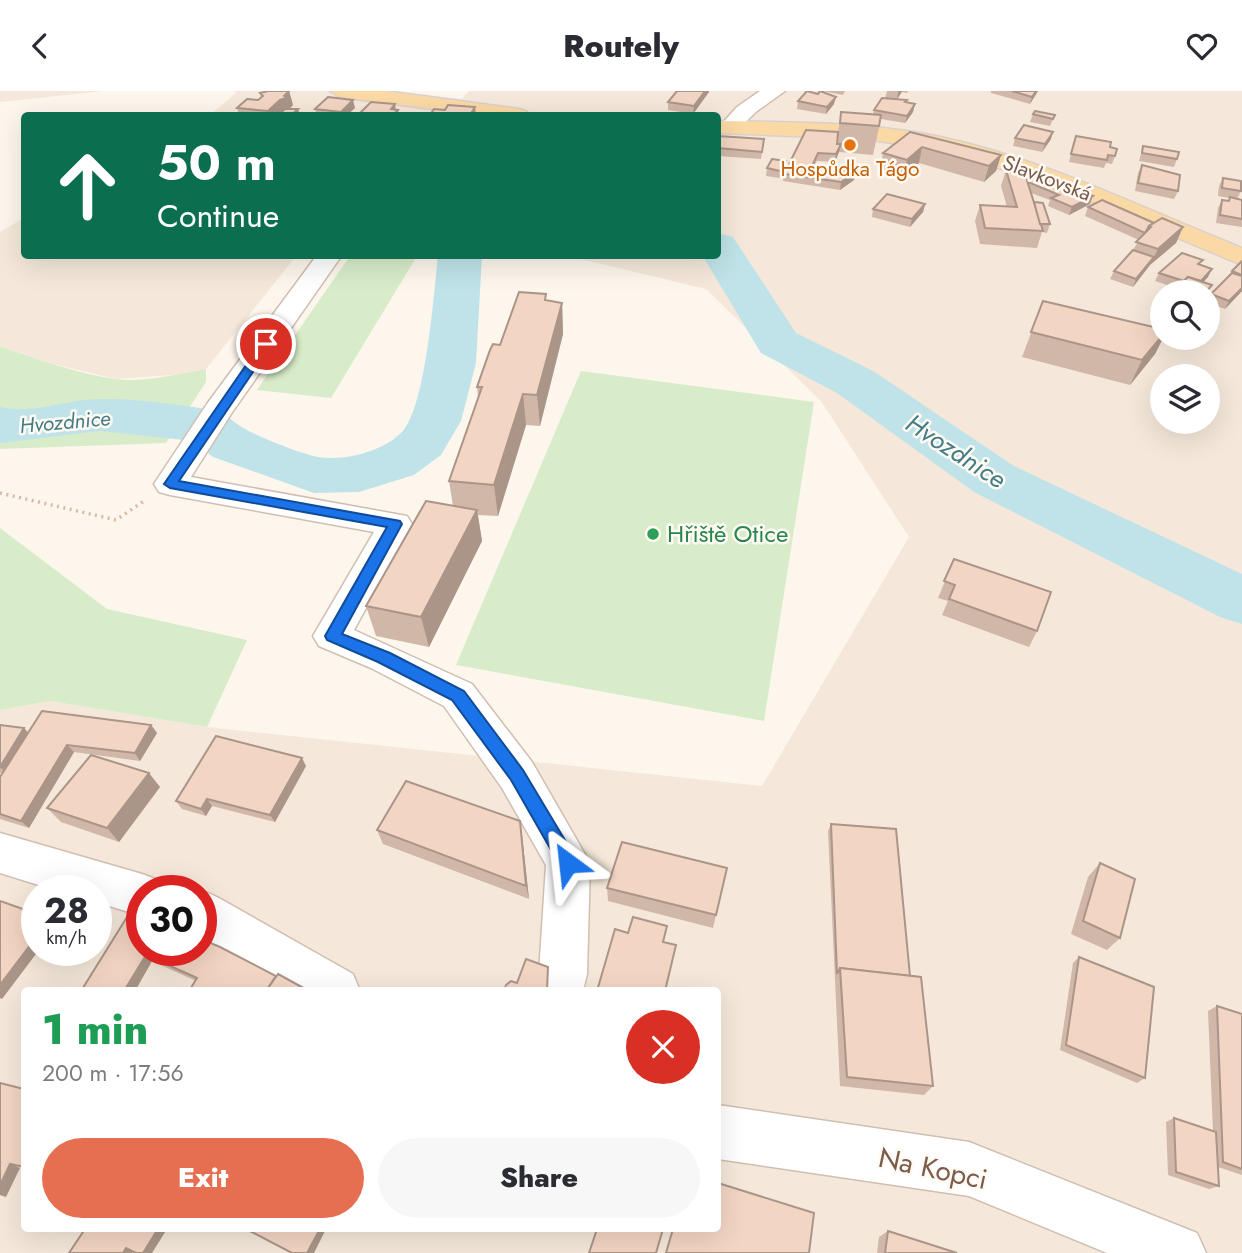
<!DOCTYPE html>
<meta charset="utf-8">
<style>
body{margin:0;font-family:Jost,sans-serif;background:#f7f7f7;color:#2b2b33;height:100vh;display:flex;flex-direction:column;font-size:26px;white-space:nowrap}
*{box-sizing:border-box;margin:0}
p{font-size:23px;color:#7c7c81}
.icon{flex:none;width:38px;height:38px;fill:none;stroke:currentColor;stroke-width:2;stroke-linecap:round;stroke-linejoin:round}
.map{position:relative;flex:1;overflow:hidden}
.drawer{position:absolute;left:21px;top:896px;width:700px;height:245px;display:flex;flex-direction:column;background:#fff;border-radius:7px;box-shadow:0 7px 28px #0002}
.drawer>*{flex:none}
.banner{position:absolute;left:21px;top:21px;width:700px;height:147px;border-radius:7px;box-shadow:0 7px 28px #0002;background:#0b6e4f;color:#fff;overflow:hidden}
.fabs{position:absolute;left:1150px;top:189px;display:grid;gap:14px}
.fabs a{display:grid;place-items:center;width:70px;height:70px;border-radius:50%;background:#fff;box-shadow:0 7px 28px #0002;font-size:35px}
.speed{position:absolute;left:21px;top:784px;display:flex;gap:14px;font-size:35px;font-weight:700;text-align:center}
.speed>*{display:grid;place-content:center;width:91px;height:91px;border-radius:50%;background:#fff;box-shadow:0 7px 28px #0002;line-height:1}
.speed small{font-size:18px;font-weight:400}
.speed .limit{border:10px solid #d22;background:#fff;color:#111}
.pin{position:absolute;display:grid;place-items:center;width:60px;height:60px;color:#fff;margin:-30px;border:4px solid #fff;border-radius:50%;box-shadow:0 2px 7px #0007}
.me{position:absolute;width:77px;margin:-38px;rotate:330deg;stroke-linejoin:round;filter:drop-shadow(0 0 5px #0008)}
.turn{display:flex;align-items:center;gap:24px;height:147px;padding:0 21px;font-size:32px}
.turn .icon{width:91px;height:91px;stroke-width:2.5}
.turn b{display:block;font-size:49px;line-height:60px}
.round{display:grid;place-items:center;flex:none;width:74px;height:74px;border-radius:37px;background:#f7f7f7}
.overview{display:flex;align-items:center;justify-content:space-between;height:119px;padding:0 21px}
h1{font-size:42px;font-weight:800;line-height:52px;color:#1e9e55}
.button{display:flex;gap:14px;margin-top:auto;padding:14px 21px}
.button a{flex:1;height:80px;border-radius:42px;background:#e76f51;color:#fff;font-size:28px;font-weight:800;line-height:80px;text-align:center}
.button a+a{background:#f7f7f7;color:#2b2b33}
header{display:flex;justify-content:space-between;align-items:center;height:91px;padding:0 21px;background:#fff;font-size:32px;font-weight:800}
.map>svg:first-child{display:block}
</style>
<header><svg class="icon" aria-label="back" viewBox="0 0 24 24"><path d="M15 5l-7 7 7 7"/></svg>Routely<svg class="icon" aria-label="heart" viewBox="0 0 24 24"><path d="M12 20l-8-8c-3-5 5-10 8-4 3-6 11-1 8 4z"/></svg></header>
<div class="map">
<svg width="1242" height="1162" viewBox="0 0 1242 1162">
<rect width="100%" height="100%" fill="#fdf6ec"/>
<g fill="#f5e8da" fill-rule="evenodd">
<polygon points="0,0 103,0 0,11"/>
<path d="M233 0H389L462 8 469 0H1242V1162H0V619L50 610 207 636 762 695 909 446 821 310 706 198 568 165 718 164V24H210L237 1ZM1162 201H1208V247H1162ZM1162 285H1208V331H1162ZM37 800H96V859H37ZM142 800H201V859H142ZM24 900H718V1138H24Z"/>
<polygon points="24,127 24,164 296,165 206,278 173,284 116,288 53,273 0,255 0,141"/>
</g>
<g fill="#d8ecc9">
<polygon points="350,165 417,165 331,307 257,299"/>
<path d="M0 255C37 268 75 282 115 288 143 292 178 283 206 278V291L166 352 0 358Z"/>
<polygon points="581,280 814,311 764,630 456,574"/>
<polygon points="0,437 107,518 247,549 207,636 50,610 0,619"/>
</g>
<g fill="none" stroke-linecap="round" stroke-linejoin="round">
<g fill="#bfe3e8" fill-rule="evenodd">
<polygon points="718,142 733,146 796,242 873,280 1014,375 1242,483 1242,533 1220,526 974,401 837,302 761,262 702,164 718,164"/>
<path d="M438 164H482L476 272 461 330 441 364 414 384 359 401 314 402 213 366 193 350 100 340 0 352V316C33 324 67 308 100 308 133 307 174 313 206 318 229 322 234 334 253 342 269 350 300 362 318 366 346 370 382 361 402 341 426 316 434 201 438 164Z"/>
</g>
<g stroke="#d1beb0" stroke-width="3">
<g id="minor">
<polygon points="760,0 785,0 757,20 736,40 722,40 719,36 737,16"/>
<polygon points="317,164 342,164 231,323 191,386 407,425 412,433 354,539 472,593 532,671 590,772 587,883 583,900 534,900 539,883 546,774 502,697 444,615 371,577 319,555 313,545 374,441 170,404 159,401 154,393 207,313"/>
<polygon points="0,742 142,783 158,789 163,800 142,800 142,825 96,811 96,800 58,800 0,782"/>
<polygon points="201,799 217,806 353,883 360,900 289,900 201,846"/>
<polygon points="718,1014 969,1051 1197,1142 1206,1162 1107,1162 969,1105 718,1068"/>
</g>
</g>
<g stroke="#dad1cd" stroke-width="3">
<g id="major">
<polygon points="330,0 385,0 519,18 526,20 529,24 477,24 340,6"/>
<path d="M718 30C787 31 857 31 926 43 1037 64 1138 116 1242 157V174L1057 96 952 62 867 48 718 42Z"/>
</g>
</g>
<polyline stroke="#d9b8a5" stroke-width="3.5" stroke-dasharray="2 4.5" stroke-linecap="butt" points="0,402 116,429 144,410"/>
<use href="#minor" fill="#fff" fill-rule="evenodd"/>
<use href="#major" fill="#fbd9a5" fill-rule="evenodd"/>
</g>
<g fill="#d1b7a8">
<polygon points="289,0 293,14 290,18 298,18 300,24 239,24 237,17 258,9 261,6 260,2"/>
<polygon points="822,0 845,0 843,4"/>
<polygon points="887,0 908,0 907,2 902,1 897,8 915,13 913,21 905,32 881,28 873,64 839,61 835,71 817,70 814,75 854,89 840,99 783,90 784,83 838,41 841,21 873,23 874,19 885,7"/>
<polygon points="991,0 1038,0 1030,13 991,2"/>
<polygon points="709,1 693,23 668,19 668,11"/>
<polygon points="798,10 834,13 826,23 797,18"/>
<polygon points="355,17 347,24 317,24 315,18"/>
<polygon points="1033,23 1055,24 1050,35 1030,31"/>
<polygon points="910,41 1001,64 996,80 984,91 919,72 903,84 880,77 883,62"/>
<polygon points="718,45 764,48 761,68 718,65"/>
<polygon points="1076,45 1115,65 1112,73 1106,72 1104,77 1069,71"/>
<polygon points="1015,47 1051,48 1042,61 1013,55"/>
<polygon points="1143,55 1177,68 1174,76 1139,70"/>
<polygon points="1142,74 1178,100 1174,108 1135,100 1138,82"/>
<polygon points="767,77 784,78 779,87 766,85"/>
<polygon points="1006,79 1027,88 1090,113 1069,124 1048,115 1050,109 1031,102 1034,111 1050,133 1047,142 1042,141 1037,157 980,153 975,130 980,114 1007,116 1001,95"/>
<polygon points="1223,87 1241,100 1237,108 1242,109 1242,136 1216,132 1218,117 1222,109 1228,110 1229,107 1218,105 1219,95"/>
<polygon points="925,113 923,121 910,136 872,126 873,118"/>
<polygon points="1088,116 1154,132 1183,136 1176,152 1150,174 1133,196 1110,188 1114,180 1133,159 1139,149 1085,125"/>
<polygon points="1242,170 1242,200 1225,218 1208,212 1208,209 1211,203 1230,184 1232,180"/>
<polygon points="1200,174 1208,186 1203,191 1176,197 1155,190 1159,182"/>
<polygon points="547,209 562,212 563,243 540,335 526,334 498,425 478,424 482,450 429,556 376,545 366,515 453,415 449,390 478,306 477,296 500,254"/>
<polygon points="1043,210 1162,247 1163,247 1155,263 1130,294 1022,266"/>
<polygon points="1162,213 1162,228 1156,226"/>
<polygon points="954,468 1037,540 1029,556 942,524 948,510 938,507"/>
<polygon points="0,634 24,637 28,641 151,634 157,642 140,670 74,661 29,737 0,728 0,686 2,682 0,682"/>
<polygon points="306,675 275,731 212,715 206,725 182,718 176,710"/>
<polygon points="160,696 119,751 61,731 47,717"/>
<polygon points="831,733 910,885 933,995 924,1004 840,995 828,740"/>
<polygon points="377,739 522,744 529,808 383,753"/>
<polygon points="1100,772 1120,847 1107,859 1071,843 1088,786"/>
<polygon points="727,777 713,837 608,810 607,797"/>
<polygon points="132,818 276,885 309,900 196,890 152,870 135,900 81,900"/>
<polygon points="1079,866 1145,987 1137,992 1060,959 1073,872"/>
<polygon points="1217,915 1242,923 1242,1084 1218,1076 1219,1095 1209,1098 1168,1084 1166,1031 1174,1027 1213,1040 1208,920"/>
<polygon points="888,1140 957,1162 877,1162 879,1146"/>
</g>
<g fill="#aa9588">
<polygon points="289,0 293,14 283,24 269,24 268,20"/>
<polygon points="705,0 709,0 709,1 693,23 694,15"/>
<polygon points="899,0 902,0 897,9 898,2"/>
<polygon points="1036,0 1038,0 1030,13 1032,6"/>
<polygon points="836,6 834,13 826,23 827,16"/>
<polygon points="353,9 355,17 347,24 342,24 341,21"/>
<polygon points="395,13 396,21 398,19 399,24 392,24 391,18"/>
<polygon points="915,13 913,21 905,32 907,25"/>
<polygon points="475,16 476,24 470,24"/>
<polygon points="298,18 300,24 291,24"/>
<polygon points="1053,41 1051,48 1042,61 1045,53"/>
<polygon points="841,53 839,61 835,71 836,63"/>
<polygon points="922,56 919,72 903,84 907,69"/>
<polygon points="1001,64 996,80 984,91 989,75"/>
<polygon points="786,70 784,78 779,87 780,80"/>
<polygon points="856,81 854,89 840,99 841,91"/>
<polygon points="1093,105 1090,113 1069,124 1072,116"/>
<polygon points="925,113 923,121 910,136 912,128"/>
<polygon points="1183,136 1176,152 1150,174 1158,158"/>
<polygon points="1154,166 1150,174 1133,196 1136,188"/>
<polygon points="1212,178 1208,186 1194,201 1196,194"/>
<polygon points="1242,197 1242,200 1225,218 1229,210"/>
<polygon points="562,212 563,243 540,335 537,304"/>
<polygon points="1162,245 1163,247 1155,263 1130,294 1142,269"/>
<polygon points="523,303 526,334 498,425 494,394"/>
<polygon points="477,419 482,450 429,556 421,526"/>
<polygon points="151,634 157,642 140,670 135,662"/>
<polygon points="24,637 31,645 8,683 0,676"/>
<polygon points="67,654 74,661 29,737 21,730"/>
<polygon points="302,667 306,675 275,731 270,724"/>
<polygon points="149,682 160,696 119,751 107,737"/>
<polygon points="207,708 212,715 206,725 201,718"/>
<polygon points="520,730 522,744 529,808 526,795"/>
<polygon points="37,845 37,859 39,859 2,908 0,907 0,894"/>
<polygon points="146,864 152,870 135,900 124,900"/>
<polygon points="10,1073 20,1077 6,1106 0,1104 0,1094"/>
<polygon points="158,1138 167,1138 152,1162 143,1162"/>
<polygon points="320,1138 326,1138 314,1162 307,1162"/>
<polygon points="126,1157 134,1159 132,1162 123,1162"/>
</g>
<g fill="#f3d5c3" stroke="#aa9588" stroke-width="2">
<polygon points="268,0 289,0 284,5 286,7 280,9 268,20 237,17 247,8 258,9 263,5 260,2"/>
<polygon points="677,0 705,0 694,15 668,11"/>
<polygon points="807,0 818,3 820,0 836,6 827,16 798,10"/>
<polygon points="1012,0 1036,0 1032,6"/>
<polygon points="328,6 353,9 341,21 315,18"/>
<polygon points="882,7 907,9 905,11 915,13 907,25 874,19"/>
<polygon points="371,11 395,13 391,18 398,19 393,24 358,24"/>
<polygon points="448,14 475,16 470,24 430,24 434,18 445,19"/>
<polygon points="285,18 298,18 291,24 278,24"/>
<polygon points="1035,20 1055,24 1053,28 1033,23"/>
<polygon points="841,21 881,24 879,35 840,32"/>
<polygon points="1024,34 1053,41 1045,53 1015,47"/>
<polygon points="806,39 838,41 837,53 841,53 836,63 818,62 812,75 856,81 841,91 784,83"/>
<polygon points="910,41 1001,64 989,75 922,56 907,69 883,62"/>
<polygon points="718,45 764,48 762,61 718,57"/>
<polygon points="1076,45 1111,51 1110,56 1117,58 1115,65 1108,64 1107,69 1071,63"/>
<polygon points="1143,55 1179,61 1177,68 1142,62"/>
<polygon points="772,68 786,70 780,80 767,77"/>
<polygon points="1142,74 1180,84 1178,100 1138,92"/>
<polygon points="1006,79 1024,80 1043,140 985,137 980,114 1017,116"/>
<polygon points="1036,83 1093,105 1072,116 1051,107 1059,104 1028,91 1027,88"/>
<polygon points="1223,87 1241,90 1241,100 1222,97"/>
<polygon points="887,103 925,113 912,128 873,118"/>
<polygon points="1230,106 1242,109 1242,128 1220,124 1222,109 1229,110"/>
<polygon points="1102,109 1154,132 1149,135 1145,142 1088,116"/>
<polygon points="1034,111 1043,112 1050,133 1040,133"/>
<polygon points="1162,127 1183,136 1158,158 1136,151 1151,136 1149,135"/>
<polygon points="1133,159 1154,166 1136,188 1114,180"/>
<polygon points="1182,162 1203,169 1198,173 1212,178 1201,190 1188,186 1184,190 1159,182"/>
<polygon points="1242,170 1242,184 1232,180"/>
<polygon points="1232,182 1242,185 1242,197 1229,210 1211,203"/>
<polygon points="1188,186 1212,194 1206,201 1172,201"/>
<polygon points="519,201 546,203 545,209 562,212 537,304 523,303 494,394 449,390 482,296 477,296 490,259 493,253 500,254"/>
<polygon points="1043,210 1162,238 1162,245 1142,269 1031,241"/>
<polygon points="426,410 477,419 421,526 366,515"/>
<polygon points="954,468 1051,501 1037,540 949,508 955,494 944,490"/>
<polygon points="42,620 151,634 135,662 67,654 21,730 0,723 0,686"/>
<polygon points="0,634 24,637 0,676"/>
<polygon points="216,645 302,667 270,724 207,708 201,718 176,710"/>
<polygon points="91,664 149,682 107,737 47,717"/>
<polygon points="406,690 520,730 526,795 377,739"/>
<polygon points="831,733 896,738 910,885 840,877 837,883"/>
<polygon points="622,751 727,777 716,824 607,797"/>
<polygon points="1100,772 1135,788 1120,847 1083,830"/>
<polygon points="0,810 37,823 37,845 0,894"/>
<polygon points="132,818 142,822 142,859 201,859 201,848 220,856 276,885 266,900 189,900 197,887 146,864 124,900 81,900"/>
<polygon points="633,826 667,835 663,851 676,854 665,900 597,900 615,838 628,842"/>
<polygon points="1079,866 1154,896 1145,987 1066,954"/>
<polygon points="526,868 548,876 547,900 504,900 506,894 511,890 517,892"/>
<polygon points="840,877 921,886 933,995 847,986"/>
<polygon points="278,883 309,900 266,900"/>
<polygon points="1217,915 1242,923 1242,1078 1223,1071"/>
<polygon points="0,992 24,998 24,1076 10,1073 0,1094"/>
<polygon points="1174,1027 1216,1041 1219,1095 1176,1081"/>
<polygon points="718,1092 814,1122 809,1162 666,1162 673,1138 718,1138"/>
<polygon points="85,1138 158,1138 143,1162 136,1162 126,1157 123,1162 69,1162"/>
<polygon points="246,1138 320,1138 307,1162 292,1162"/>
<polygon points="597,1138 663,1138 656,1162 589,1162"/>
<polygon points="888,1140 957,1162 885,1162"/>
</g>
<polygon fill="#1a73e8" stroke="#114b97" stroke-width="2" points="262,251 272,253 179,390 400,430 402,433 342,543 390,562 464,600 523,679 575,766 577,772 575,778 568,781 562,778 511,689 452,609 378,571 327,549 325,545 387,436 170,397 164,393"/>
<circle fill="#e8710a" stroke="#fffaf3" stroke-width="2.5" cx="850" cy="54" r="7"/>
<circle fill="#2e9e5b" stroke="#fffaf3" stroke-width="2.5" cx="653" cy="443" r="7"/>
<g text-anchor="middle" stroke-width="5" stroke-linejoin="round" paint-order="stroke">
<g font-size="21" fill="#c56008" stroke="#fffaf3">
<text x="850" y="85">Hospůdka Tágo</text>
</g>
<g font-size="21" fill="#7a5c4d" stroke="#fffaf3">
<text transform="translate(1047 87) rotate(21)" y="7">Slavkovská</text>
</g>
<g font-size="21" font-style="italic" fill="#437c86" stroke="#fffaf3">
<text transform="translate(65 331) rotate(-5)" y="7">Hvozdnice</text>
</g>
<g font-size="24" fill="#27864d" stroke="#fffaf3" text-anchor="start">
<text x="667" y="451">Hřiště Otice</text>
</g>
<g font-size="26" font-style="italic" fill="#437c86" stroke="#fffaf3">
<text transform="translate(956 360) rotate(33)" y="9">Hvozdnice</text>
</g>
<g font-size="28" fill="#7a5c4d" stroke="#fffaf3">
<text transform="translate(933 1077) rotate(12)" y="10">Na Kopci</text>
</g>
</g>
</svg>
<div class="fabs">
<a><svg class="icon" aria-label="search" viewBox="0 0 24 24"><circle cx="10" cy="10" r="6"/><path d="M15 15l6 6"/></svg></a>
<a><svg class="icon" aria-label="layers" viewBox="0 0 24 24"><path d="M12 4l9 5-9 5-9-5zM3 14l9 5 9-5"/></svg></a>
</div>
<div class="speed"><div>28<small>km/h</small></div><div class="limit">30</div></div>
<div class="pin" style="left:266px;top:253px;background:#d93025"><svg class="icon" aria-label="arrive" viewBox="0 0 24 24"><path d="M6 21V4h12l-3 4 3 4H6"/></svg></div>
<svg class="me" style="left:568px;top:772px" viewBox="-20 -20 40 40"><path d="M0-17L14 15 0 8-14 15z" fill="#1a73e8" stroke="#fff" stroke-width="4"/></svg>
<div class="banner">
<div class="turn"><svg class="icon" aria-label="ahead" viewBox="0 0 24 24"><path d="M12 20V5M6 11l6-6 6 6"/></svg><div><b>50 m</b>Continue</div></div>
</div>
<section class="drawer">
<div class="overview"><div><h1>1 min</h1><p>200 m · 17:56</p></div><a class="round" style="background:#d93025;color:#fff"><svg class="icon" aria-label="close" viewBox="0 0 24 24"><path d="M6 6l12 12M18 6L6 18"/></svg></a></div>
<div class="button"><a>Exit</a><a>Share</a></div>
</section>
</div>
